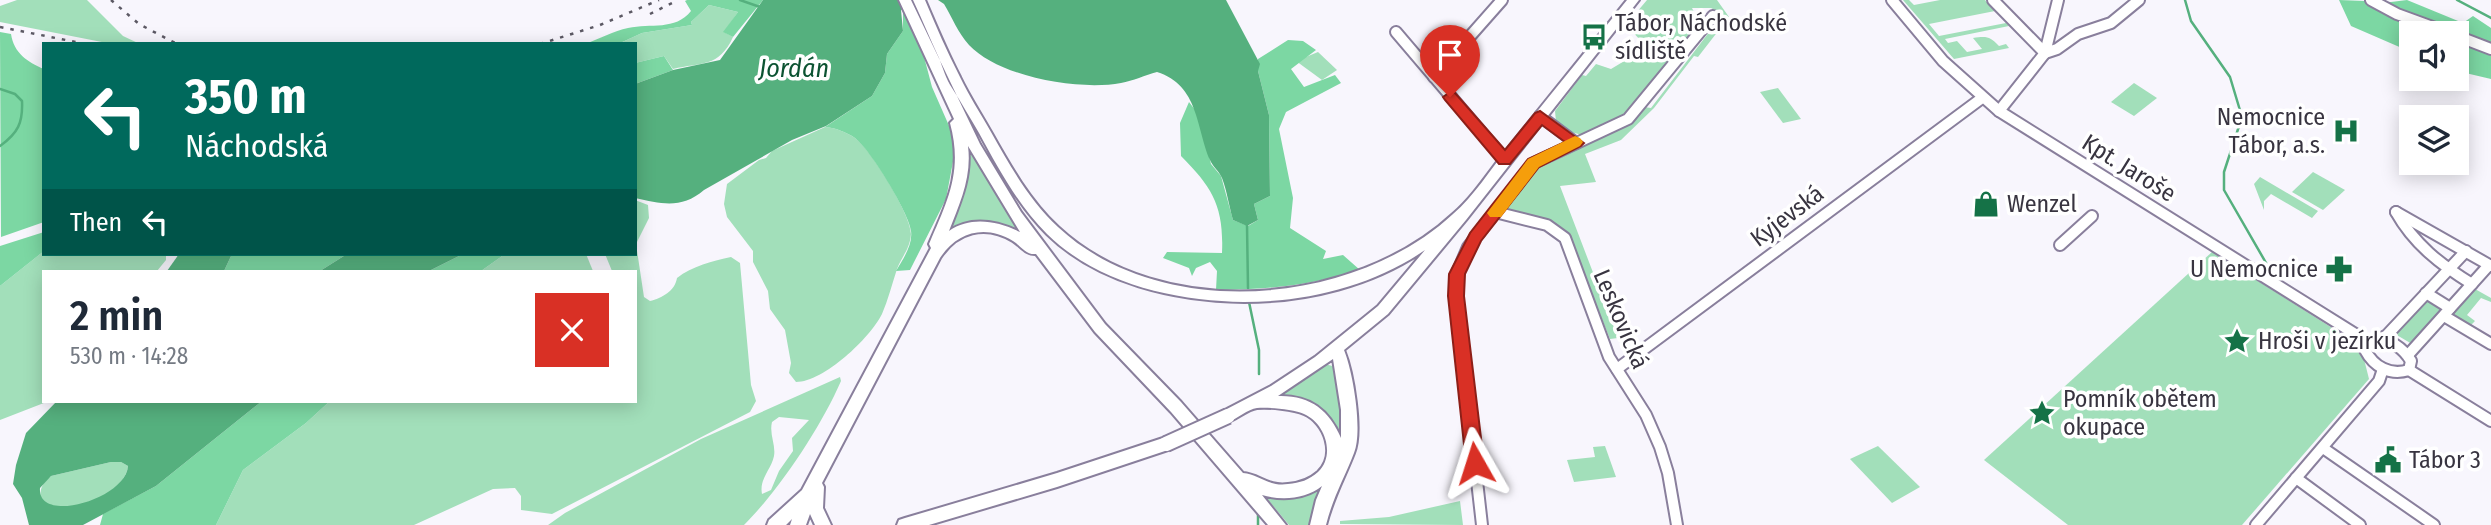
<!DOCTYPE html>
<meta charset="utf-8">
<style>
body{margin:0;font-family:"Fira Sans Condensed",sans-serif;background:#f6f6f7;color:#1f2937;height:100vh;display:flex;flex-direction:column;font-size:26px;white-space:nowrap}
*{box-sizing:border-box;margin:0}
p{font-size:23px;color:#747a83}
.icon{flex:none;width:38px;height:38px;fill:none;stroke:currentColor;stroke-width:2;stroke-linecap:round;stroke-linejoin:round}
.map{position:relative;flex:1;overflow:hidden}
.drawer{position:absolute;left:42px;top:270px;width:595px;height:133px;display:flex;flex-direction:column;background:#fff;border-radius:0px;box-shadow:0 4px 18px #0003}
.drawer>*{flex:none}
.guide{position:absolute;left:42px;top:42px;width:595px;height:214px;border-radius:0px;box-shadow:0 4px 18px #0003;background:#00695c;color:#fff;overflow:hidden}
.buttons{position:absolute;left:2399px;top:21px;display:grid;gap:14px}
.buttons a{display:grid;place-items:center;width:70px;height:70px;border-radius:0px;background:#fff;box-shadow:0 4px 18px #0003;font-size:35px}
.pin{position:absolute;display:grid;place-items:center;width:60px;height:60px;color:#fff;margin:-72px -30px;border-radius:50% 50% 50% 0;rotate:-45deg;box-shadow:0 0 7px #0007}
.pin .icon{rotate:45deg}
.me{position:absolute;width:77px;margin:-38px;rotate:354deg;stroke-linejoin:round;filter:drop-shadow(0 0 5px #0008)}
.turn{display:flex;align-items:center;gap:24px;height:147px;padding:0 28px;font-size:32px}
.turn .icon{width:91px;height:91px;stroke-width:2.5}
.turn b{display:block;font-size:49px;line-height:60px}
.then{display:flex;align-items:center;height:66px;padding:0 28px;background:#0003;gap:14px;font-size:26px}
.round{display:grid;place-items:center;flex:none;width:74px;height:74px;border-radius:0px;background:#f6f6f7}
.head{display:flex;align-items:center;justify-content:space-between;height:119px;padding:0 28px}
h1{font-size:42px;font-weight:600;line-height:52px}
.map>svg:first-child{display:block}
</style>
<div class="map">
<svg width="2491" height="525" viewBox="0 0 2491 525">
<rect width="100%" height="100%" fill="#f8f6fd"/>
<g fill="#a2dfba" fill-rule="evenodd">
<polygon points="17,0 87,0 123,36 140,44 112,44 0,22 0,6"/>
<path d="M1647 0H1717L1729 17 1698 57 1694 56 1654 108 1621 140 1585 154 1596 182 1560 186 1618 338 1610 339 1571 242 1509 211 1506 206C1519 190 1531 168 1549 157 1581 139 1620 138 1644 107L1651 108 1723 14 1711 8H1692L1700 24 1630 114 1586 136 1567 131 1556 122 1555 111 1582 75 1586 76 1596 64 1611 69 1626 60 1644 44 1626 25Z"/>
<path d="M1903 0H1909L1914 5 1940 0H1985L1995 11 1929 24 1939 36 2006 23 2009 26 1945 39 1948 43 1957 41 1967 52 1982 49 1973 38C1986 36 1990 36 1999 46L2006 44 2009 48 1954 59Z"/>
<path d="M709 5 738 12 724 32 733 37C719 68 701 62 673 69L664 56 635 63V44H618L642 33 692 25 691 22Z"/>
<polygon points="1318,52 1337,70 1322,80 1296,61"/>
<polygon points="2134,83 2157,98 2134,116 2111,102"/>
<polygon points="1778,88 1801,119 1783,123 1760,92"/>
<path d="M825 127C836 128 846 132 855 138 871 149 911 215 911 234 910 249 902 256 897 269 892 284 888 300 882 314 870 338 824 382 796 382L789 373 791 363 785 330 770 309 768 291 753 262V251L727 217 724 204 727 184 759 160 766 158 772 151Z"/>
<polygon points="968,154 972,154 1019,230 964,225 949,230 968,172"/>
<polygon points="2313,172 2345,190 2323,210 2292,192"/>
<polygon points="2260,177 2318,211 2312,218 2271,194 2264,201 2264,210 2254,184"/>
<path d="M635 200 648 205 649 218 636 244 644 297 650 301C662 298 675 291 677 278 692 266 713 261 731 257L740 263 751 385 756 401 750 412 552 514 521 510V496L515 488 493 489 414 525H216L243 470 306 423 330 401H635V271H612L605 254H635Z"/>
<polygon points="44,251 44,254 166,254 166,260 157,271 44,271 44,401 49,401 0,420 0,286"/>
<polygon points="2212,252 2348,338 2364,359 2369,379 2242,525 2068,525 1984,460"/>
<polygon points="505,254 586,254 593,271 481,271"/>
<polygon points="2475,289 2491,298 2491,302 2481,298 2467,315 2475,321 2468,328 2450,317"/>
<polygon points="2427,301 2440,306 2443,311 2412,344 2395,334"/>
<path d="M1325 364 1336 367 1344 419 1343 446C1330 408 1315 404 1279 395Z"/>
<path d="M840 377 841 381C821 427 780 489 744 525H548L565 513 701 439ZM779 417 809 420 792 438 793 451 779 471 771 490 762 494C759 479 771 470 774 456 776 445 769 434 772 422Z"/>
<polygon points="1605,446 1616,477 1574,482 1567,460 1595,457 1593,447"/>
<polygon points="1878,446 1920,487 1892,503 1850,459"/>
<path d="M111 462H121L128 466C126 489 80 517 58 513 37 508 35 487 51 476Z"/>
<polygon points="1323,485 1312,525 1289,525 1264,495 1281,498"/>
<polygon points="1460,501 1463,525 1340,524 1340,521 1389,517"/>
</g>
<g fill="#7cd7a3">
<path d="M687 0H763L733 37 723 32 738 12 709 5 691 22 692 25 642 33 618 44H585C599 39 614 31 628 28 651 23 675 31 691 11L685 1Z"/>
<polygon points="2339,0 2391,2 2407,0 2463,23 2473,16 2491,28 2491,79 2457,71 2457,33 2412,33 2411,52 2351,26"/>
<path d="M903 9 923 53 932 87 950 128 955 151 946 199 910 270 896 271C903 259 913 245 911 231 909 213 870 149 855 138 846 132 836 128 825 127L872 96 885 73 887 54 903 31Z"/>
<path d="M0 32 11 34C14 53 27 62 44 69V222L1 237Z"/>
<path d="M1288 40 1303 41 1316 50 1291 69 1304 87 1335 75 1341 83 1286 112 1279 129 1293 198 1290 228 1326 251 1323 259 1343 255 1360 270C1312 285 1267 290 1216 290L1217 271 1210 262 1196 268 1192 276 1189 268 1163 258 1167 252 1222 253C1224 207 1213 188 1181 156L1180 123 1189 102 1199 115 1211 164 1221 176 1233 220 1248 226 1258 220 1254 204 1270 196 1269 115 1258 71V59Z"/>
<polygon points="664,56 673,70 635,84 635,63"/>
<polygon points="44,232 44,251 0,286 0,246"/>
<polygon points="232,254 347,254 320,271 224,271"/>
<polygon points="463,254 505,254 481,271 429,271"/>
<polygon points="262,401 330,401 306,423 243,470 216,525 100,525 103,514 156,486"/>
</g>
<g fill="#55b07e" fill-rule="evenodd">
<path d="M763 0H923L913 1 901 10 903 31 887 54 885 73 872 96 826 126 792 140 704 190C682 209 662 204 635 198V84L673 70 720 60Z"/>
<path d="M938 0H1226L1260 64 1258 71 1269 115 1270 196 1254 204 1258 220 1247 226 1233 220C1229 206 1227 191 1222 178 1219 171 1213 167 1210 160 1196 128 1199 85 1157 72 1145 75 1133 81 1121 83 1079 91 999 77 969 45 958 33 952 17 944 4Z"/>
<polygon points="179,254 232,254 224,271 167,271"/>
<polygon points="347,254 463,254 429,271 320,271"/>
<path d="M57 401H262L156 486 83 525H29L22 498 13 484 16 465 26 433ZM111 462H121L128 466C126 499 37 525 40 488L51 476Z"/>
</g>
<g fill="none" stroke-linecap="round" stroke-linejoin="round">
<g stroke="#55b07e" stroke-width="2.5">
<polyline points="740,0 760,7"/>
<polyline points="2185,0 2191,21 2230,77 2242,117 2224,172 2224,190 2273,275"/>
<polyline points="2457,0 2491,18"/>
<path d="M0 89 15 94 22 101C23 123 18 133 0 146"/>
<polyline points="1247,225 1248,288"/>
<polyline points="1249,302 1259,350 1259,374"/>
<polyline points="1258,513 1258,525"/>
</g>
<g stroke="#897f9c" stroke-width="14">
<g id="minor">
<path d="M1892 0 1943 61 1999 111 2368 342C2387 337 2401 345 2411 361L2409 370"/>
<polyline points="1993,0 2045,53"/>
<polyline points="2371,0 2397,14 2449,33"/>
<polyline points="1396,32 1505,160"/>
<polyline points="2457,36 2491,49"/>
<polyline points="2045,53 2057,49 2078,34 2111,23 2139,0"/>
<polyline points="1434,77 1502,0"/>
<polyline points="1999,111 2045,53 2058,0"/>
<polyline points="1540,116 1576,143"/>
<polyline points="1495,212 1547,225 1565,238 1609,357 1646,415 1660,447 1668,473 1677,525"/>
<polyline points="2396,212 2491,266"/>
<path d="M2396 212C2414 244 2441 265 2472 284"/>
<polyline points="2060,245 2092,216"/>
<polyline points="2426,293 2450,308"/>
<polyline points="2444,316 2491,344"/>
<polyline points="2380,339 2387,335 2466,251"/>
<path d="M2368 342 2365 350C2374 367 2390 376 2409 370L2491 421"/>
<polyline points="2408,355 2489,265"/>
<polyline points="1617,369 1982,98"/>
<polyline points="2323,448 2434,525"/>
<polyline points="2296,478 2360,525"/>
<polyline points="1482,525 1456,296 1457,273 1468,247 1534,163 1628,119 1713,16"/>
<polyline points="2256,525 2379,381 2383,369"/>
</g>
</g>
<g stroke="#897f9c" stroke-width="4">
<g id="major">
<path d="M899 0H911L980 144 1021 212 1105 324 1181 402 1243 473C1259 474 1268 487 1288 484 1300 483 1309 480 1318 472 1336 455 1325 423 1304 414 1294 409 1268 407 1257 408 1248 409 1237 419 1228 422L1223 421 1220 416 1223 411 1271 386 1315 357 1378 306 1425 250C1373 286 1307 302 1244 302 1175 301 1098 284 1047 234 1018 205 998 168 979 133 970 118 961 102 952 88 946 79 943 68 939 58 930 39 922 19 913 0H925C936 26 947 52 960 77 969 96 981 114 991 132 1010 166 1030 201 1058 227 1161 323 1354 306 1453 214 1474 196 1490 170 1507 149 1547 99 1587 50 1627 0H1639L1466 220 1388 314 1344 350C1353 372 1363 431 1354 453 1344 479 1333 497 1326 525H1310L1316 500 1322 486C1306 499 1282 501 1262 495L1286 525H1268L1171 412 1095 332 1036 254C1026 255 1021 246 1013 241 985 224 957 232 940 258L822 483 824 487 823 508 831 525H815L810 514 806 525H790L792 519 786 525H767L769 520 802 490 931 248 929 244C948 200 963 171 950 123L954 119ZM968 146 1020 232C997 221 971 216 949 231 960 203 972 177 968 146ZM1333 359 1341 410V438C1329 410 1310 395 1278 396Z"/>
<polygon points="1166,437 1171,439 1174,444 1171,449 1057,487 929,525 897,525 899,520 905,518 1057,473"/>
</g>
</g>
<use href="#minor" stroke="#fff" stroke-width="10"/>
<use href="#major" fill="#fff" fill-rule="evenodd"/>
<g stroke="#5c5964" stroke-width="2.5" stroke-dasharray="3.5 7" stroke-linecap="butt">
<polyline points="111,0 139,24 177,44"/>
<polyline points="650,14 678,0"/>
<polyline points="0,27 86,44"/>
<polyline points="540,44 600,25 659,0"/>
</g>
<g stroke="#897f9c" stroke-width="18" stroke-linecap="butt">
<polyline id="major-bridge" points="1166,444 1228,416"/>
</g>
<use href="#major-bridge" stroke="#fff" stroke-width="14"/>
</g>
<polygon fill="#d93025" stroke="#8d1f18" stroke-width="2" points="1450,92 1455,93 1505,150 1535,113 1540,111 1584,143 1581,146 1539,167 1481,241 1465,274 1464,296 1484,463 1481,468 1475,470 1468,468 1466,463 1448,296 1449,274 1470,233 1528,159 1565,142 1542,125 1510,164 1499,164 1445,100 1443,97"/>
<polygon fill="#f59e0b" points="1575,136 1580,138 1583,142 1580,146 1539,167 1501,217 1490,217 1487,213 1490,209 1528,159"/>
<defs>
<g id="bus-bare" transform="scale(2.1)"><path d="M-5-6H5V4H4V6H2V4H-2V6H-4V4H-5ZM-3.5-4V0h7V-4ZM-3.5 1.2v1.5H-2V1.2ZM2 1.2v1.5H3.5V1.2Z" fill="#157247" stroke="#fff" stroke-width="2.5" paint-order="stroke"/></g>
<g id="hospital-bare" transform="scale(2.1)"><path d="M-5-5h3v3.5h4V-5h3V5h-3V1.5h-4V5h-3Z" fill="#157247" stroke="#fff" stroke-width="2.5" paint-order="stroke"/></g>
<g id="shop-bare" transform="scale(2.1)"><path d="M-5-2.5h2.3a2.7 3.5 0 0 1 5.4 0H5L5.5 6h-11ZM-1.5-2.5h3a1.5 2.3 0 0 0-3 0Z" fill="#157247" stroke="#fff" stroke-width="2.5" paint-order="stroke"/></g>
<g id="pharmacy-bare" transform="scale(2.1)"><path d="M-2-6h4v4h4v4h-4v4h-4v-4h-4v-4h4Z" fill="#157247" stroke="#fff" stroke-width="2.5" paint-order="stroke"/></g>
<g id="sight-bare" transform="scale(2.1)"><path d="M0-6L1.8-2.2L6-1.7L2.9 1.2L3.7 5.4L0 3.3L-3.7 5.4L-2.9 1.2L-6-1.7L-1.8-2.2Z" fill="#157247" stroke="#fff" stroke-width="2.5" paint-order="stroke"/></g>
<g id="civic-bare" transform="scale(2.1)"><path d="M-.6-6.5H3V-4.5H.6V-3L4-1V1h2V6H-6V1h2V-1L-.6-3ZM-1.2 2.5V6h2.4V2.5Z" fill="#157247" stroke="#fff" stroke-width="2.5" paint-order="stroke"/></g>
</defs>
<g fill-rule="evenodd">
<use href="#bus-bare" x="1594" y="37"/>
<use href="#hospital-bare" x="2346" y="131"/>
<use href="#shop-bare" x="1986" y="204"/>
<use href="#pharmacy-bare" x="2339" y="269"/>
<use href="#sight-bare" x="2237" y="341"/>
<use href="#sight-bare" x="2042" y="413"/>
<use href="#civic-bare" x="2388" y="460"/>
</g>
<g text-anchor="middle" stroke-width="7" stroke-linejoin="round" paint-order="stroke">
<g font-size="24" fill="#383440" stroke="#fff" text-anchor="start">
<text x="1615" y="31">Tábor, Náchodské<tspan x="1615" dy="28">sídliště</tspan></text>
<text x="2325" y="125" text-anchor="end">Nemocnice<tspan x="2325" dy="28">Tábor, a.s.</tspan></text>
<text x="2007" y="212">Wenzel</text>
<text x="2318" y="277" text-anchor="end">U Nemocnice</text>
<text x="2258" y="349">Hroši v jezírku</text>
<text x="2063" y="407">Pomník obětem<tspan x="2063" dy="28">okupace</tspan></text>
<text x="2409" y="468">Tábor 3</text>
</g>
<g font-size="24" fill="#383440" stroke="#fff">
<text transform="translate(2129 168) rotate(32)" y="8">Kpt. Jaroše</text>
<text transform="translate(1787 216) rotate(-37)" y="8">Kyjevská</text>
<text transform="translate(1621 319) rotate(67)" y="8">Leskovická</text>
</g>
<g font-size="26" font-style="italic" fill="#0c5332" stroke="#fff">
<text x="794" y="77">Jordán</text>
</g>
</g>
</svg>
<div class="buttons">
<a><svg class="icon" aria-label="sound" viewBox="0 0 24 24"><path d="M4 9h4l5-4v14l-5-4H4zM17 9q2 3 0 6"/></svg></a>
<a><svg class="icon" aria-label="layers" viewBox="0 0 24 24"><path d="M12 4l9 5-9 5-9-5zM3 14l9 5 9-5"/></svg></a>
</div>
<div class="pin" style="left:1450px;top:97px;background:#d93025"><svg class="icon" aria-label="arrive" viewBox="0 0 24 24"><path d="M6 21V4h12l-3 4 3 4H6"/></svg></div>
<svg class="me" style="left:1475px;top:463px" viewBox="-20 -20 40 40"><path d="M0-17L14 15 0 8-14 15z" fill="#d93025" stroke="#fff" stroke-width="4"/></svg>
<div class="guide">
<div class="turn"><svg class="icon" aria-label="left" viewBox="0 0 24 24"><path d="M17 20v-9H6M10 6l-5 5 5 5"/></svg><div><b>350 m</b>Náchodská</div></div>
<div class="then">Then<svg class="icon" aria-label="left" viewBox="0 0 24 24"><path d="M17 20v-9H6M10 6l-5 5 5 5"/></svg></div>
</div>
<section class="drawer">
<div class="head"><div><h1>2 min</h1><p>530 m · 14:28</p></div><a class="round" style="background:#d93025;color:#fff"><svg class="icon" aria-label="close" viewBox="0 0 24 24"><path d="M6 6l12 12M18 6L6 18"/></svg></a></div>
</section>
</div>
